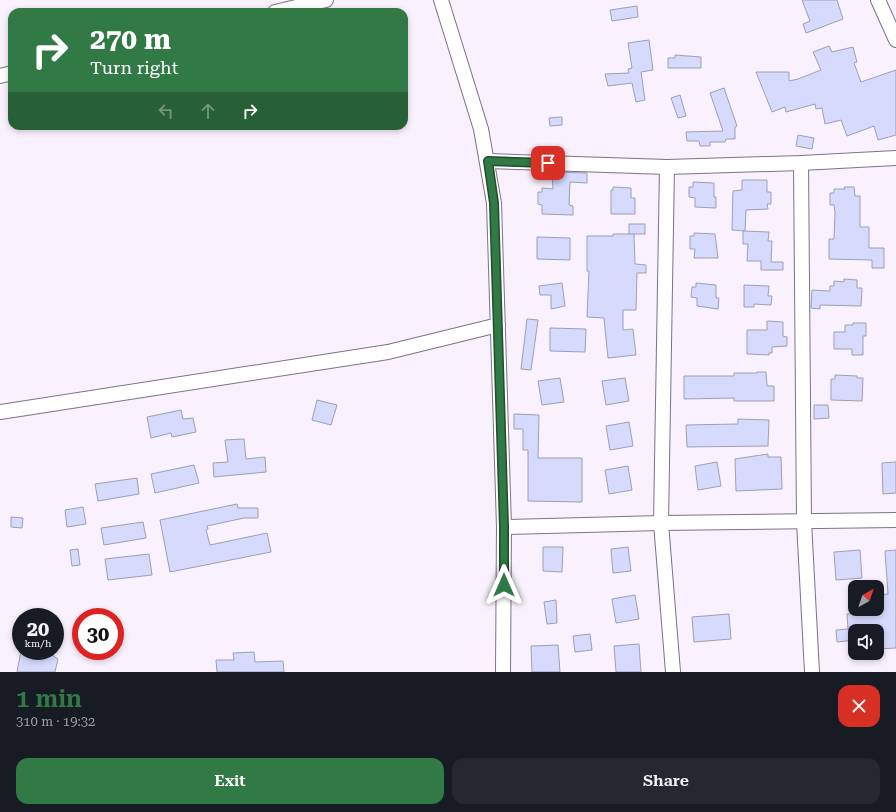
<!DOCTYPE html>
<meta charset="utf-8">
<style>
body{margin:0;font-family:"Roboto Serif",serif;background:#242831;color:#f1f3f6;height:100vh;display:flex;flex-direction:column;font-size:15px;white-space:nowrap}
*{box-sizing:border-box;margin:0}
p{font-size:13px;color:#9ea1a6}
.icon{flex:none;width:22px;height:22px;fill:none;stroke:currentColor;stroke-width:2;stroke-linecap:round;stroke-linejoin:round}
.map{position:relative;height:672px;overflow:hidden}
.sheet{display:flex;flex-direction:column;background:#171b24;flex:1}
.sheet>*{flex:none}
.top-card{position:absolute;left:8px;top:8px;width:400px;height:122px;border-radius:12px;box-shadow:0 2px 6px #0003;background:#317945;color:#fff;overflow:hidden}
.needle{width:26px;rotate:40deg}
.tools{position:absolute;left:848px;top:580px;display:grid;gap:8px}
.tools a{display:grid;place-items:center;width:36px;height:36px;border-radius:8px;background:#171b24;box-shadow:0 2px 6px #0003;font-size:20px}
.speed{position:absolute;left:12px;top:608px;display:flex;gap:8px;font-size:20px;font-weight:700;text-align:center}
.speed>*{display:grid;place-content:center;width:52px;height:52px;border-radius:50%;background:#171b24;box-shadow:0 2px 6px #0003;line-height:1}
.speed small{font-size:10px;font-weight:400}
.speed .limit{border:6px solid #d22;background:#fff;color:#111}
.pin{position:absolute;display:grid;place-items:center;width:34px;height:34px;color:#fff;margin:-17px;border-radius:8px;box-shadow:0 2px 6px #0006}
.me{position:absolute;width:44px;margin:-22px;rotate:0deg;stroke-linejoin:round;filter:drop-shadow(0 0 3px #0008)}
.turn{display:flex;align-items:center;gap:14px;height:84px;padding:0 16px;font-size:18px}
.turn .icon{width:52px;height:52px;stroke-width:2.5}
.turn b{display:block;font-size:28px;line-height:34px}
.lanes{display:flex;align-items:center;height:38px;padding:0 16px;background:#0003;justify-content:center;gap:20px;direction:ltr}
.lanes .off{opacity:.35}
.round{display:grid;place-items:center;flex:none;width:42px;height:42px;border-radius:12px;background:#242831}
.headline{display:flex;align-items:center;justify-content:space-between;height:68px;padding:0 16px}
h1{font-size:24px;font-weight:600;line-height:30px;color:#317945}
.action{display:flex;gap:8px;margin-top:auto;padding:8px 16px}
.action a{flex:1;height:46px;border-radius:12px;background:#317945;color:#fff;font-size:16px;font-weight:600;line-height:46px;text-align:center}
.action a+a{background:#242831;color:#f1f3f6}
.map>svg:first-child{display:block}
</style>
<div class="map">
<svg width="896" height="672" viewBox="0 0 896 672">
<rect width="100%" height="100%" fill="#f9f1fe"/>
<g fill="#d6dafd" stroke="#9d9fb4">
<polygon points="802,0 837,0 843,19 806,33 803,24 810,21"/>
<polygon points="637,6 638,17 612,21 610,10"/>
<polygon points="649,40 653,70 641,72 645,100 636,102 632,83 608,86 605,74 629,73 628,69 632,68 628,43"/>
<polygon points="829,46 832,52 853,47 857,62 854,63 861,82 896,70 896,135 878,140 874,126 847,136 841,120 825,124 822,108 816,109 815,104 786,112 785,107 772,112 756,72 789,72 789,81 798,79 821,70 813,52"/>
<polygon points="675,55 701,57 701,68 668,68 668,58 675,58"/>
<polygon points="724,88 737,126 735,127 735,139 726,139 725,142 710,142 710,146 700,146 699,141 687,141 686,132 723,131 710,93"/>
<polygon points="680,95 686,116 678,118 671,98"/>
<polygon points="562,117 562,125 550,126 549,118"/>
<polygon points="798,135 814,138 812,149 796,146"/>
<polygon points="552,172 587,173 587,183 570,182 569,205 573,206 573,215 542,214 542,205 538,204 538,192 542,192 542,188 553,189"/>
<polygon points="742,180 767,180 767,192 771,192 771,204 767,204 768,209 746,210 745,231 732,230 733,191 742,190"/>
<polygon points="693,182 714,183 714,197 716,197 716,208 695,207 695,198 689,197 689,187 693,187"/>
<polygon points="613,187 631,188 631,198 635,198 635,214 611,214 611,190 613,190"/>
<polygon points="844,187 854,187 855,196 860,196 860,227 869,227 869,248 884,248 884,268 872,268 872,260 829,259 829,239 834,239 835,212 834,205 830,205 830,193 834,193 834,189 845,189"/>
<rect x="629" y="224" width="16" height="10"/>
<polygon points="743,231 769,232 768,241 772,241 771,262 783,262 783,270 761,270 761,261 747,261 748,244 743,244"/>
<polygon points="694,233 715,234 718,258 694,258 695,249 690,249 690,236 694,236"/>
<polygon points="613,234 634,234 635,264 646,265 646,273 637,273 636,310 623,310 623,330 633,329 636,355 608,358 604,318 587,317 589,271 587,271 587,236 613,236"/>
<polygon points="537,237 570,238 570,260 537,259"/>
<polygon points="844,279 857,280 857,288 862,288 861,306 820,305 820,309 811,308 812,290 830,291 830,286 834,286 834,281 844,282"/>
<polygon points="562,283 565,306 551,309 551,295 540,295 539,286"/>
<polygon points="696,283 716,285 716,298 719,298 718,309 697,306 697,298 691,297 692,287 696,287"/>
<polygon points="744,285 769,286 768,296 772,296 771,305 754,304 754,307 744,307"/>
<polygon points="527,319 538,320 531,370 521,369"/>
<polygon points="767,321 783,322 783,336 787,337 787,346 772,347 772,353 769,353 769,355 747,354 747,330 767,330"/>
<polygon points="853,323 866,323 866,336 863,336 863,355 852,355 852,349 834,349 834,332 845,332 845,325 853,325"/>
<polygon points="550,328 586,329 585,352 550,351"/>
<polygon points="757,372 766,372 767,386 774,386 774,401 734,401 734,398 684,399 684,376 734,376 734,373 757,373"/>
<polygon points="835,375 857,376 857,378 863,378 862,401 831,400 831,379 835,379"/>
<polygon points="560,378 564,402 542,405 538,381"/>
<polygon points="625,378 629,401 606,405 602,381"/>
<polygon points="317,400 337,405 331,425 312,420"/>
<polygon points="814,405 828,405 829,418 814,419"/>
<polygon points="181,410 183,419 193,418 196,432 172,437 171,433 151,438 147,417"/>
<polygon points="514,414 539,415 538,458 582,458 582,502 528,501 528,450 523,450 523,429 514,429"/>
<polygon points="738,419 769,420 768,446 687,447 686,425 738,424"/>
<polygon points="629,422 633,446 610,450 606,426"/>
<polygon points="244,439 246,459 265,457 266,472 214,477 213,463 228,462 225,440"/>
<polygon points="768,454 768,457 781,457 782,489 736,491 735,459"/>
<polygon points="717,462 721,486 698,490 695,466"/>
<polygon points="896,462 896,493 883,494 882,463"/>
<polygon points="194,465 199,483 155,493 151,474"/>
<polygon points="628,466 632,490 609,494 605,470"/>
<polygon points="137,478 139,494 98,501 95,484"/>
<polygon points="237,504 238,508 258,508 258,518 244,518 207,526 208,529 206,530 210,545 267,533 271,552 170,572 160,520"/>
<polygon points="83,507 86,524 67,527 65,510"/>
<polygon points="11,517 23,518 22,528 11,527"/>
<polygon points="143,522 146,538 104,545 101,528"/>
<polygon points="543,547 563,547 562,572 543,571"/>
<polygon points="628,547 631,571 613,573 611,549"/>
<polygon points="78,549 80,565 72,566 70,550"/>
<polygon points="860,550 862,578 836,580 834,552"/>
<polygon points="896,550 896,648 877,649 877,631 855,631 855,640 837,642 836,630 848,629 847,614 874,611 874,609 877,609 877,595 888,594 885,551"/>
<polygon points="149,554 152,575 108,580 105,559"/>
<polygon points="635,595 639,619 616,623 612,599"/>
<polygon points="556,600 557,623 547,624 544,602"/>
<polygon points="729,614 731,639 694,642 692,617"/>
<polygon points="590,634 592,650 575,652 573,636"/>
<polygon points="639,644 641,672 616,672 614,646"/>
<polygon points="558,645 560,672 532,672 531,646"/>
<polygon points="21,651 54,651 53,656 58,659 55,672 17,672"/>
<polygon points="254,652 255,662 283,661 284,672 217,672 216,660 234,660 233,653"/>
</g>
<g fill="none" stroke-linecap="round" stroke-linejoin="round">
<g stroke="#7e7385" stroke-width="16">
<g id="minor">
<polyline points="441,0 481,129 494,203 504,527 503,672"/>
<polyline points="878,0 896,40"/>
<polyline points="275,12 326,0"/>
<polyline points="0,76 12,73"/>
<polyline points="488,161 667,167 801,163 896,158"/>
<polyline points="801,163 804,522 812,672"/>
<polyline points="667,167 661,523 673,672"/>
<polyline points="0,412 388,352 498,325"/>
<polyline points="504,527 661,523 896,520"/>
</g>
</g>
<use href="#minor" stroke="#fff" stroke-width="14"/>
</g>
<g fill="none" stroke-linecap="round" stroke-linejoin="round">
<g stroke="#204f2d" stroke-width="10">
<polyline id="route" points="504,585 504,527 494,203 488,161 548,163"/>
</g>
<use href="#route" stroke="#317945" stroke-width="7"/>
</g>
</svg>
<div class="tools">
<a><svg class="needle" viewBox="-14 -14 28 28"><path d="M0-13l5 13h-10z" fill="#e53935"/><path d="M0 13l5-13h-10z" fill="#9ea1a6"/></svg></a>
<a><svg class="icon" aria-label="sound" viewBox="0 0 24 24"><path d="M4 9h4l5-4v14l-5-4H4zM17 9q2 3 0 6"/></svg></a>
</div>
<div class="speed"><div>20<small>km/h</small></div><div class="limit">30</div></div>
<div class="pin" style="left:548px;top:163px;background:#d93025"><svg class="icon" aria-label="arrive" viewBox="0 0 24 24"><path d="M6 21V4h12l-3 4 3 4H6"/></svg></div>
<svg class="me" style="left:504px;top:585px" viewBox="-20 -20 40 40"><path d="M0-17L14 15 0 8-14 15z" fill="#317945" stroke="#fff" stroke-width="4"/></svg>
<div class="top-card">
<div class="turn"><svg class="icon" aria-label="right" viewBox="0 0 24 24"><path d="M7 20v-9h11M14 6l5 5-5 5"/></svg><div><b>270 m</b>Turn right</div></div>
<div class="lanes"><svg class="icon off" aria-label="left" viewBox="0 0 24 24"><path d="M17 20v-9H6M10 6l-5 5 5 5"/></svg><svg class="icon off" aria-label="ahead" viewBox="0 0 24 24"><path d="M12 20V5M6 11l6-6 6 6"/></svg><svg class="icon" aria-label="right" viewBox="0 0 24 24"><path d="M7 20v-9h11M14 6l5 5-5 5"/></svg></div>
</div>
</div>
<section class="sheet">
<div class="headline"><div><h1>1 min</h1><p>310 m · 19:32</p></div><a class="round" style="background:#d93025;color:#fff"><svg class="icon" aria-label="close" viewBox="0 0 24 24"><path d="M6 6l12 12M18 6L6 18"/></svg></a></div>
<div class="action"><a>Exit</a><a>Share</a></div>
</section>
